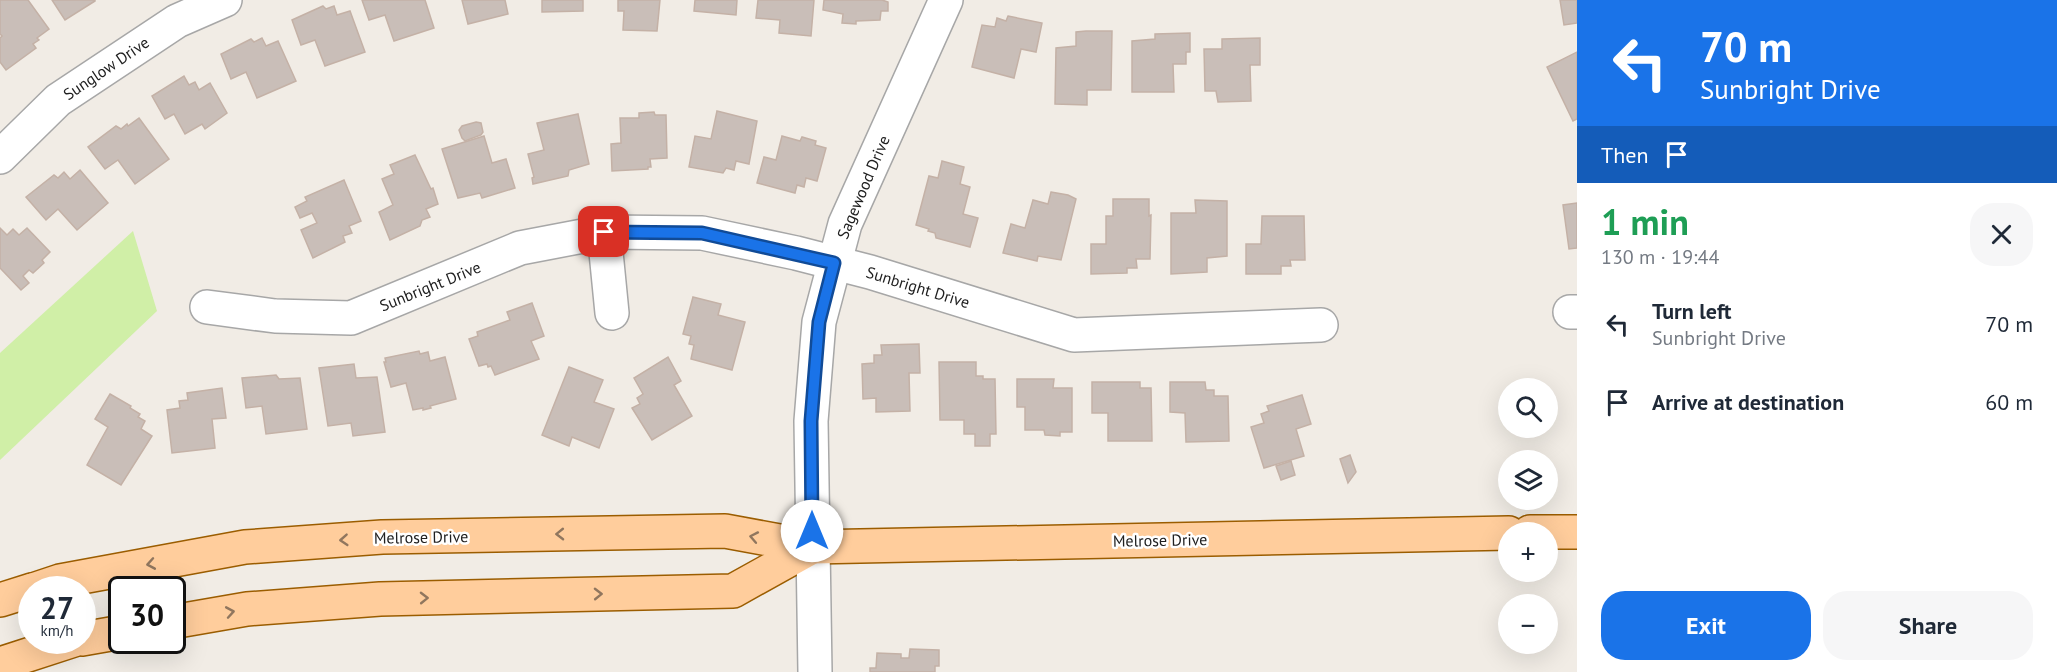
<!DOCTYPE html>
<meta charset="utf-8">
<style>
body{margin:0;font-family:"PT Sans",sans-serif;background:#f6f6f7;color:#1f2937;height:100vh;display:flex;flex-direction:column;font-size:22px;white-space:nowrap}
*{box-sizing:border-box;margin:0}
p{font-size:20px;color:#747a83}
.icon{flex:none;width:33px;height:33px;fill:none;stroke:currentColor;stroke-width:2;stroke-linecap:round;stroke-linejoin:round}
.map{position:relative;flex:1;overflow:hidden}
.drawer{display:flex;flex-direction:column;background:#fff;width:480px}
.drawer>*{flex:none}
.guide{background:#1a73e8;color:#fff;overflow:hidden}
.tools{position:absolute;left:1498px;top:378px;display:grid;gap:12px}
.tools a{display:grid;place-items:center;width:60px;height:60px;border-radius:50%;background:#fff;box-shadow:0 6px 24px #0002;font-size:30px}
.speed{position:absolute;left:18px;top:576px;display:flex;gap:12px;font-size:30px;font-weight:700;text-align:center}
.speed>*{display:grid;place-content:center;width:78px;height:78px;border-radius:50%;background:#fff;box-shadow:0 6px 24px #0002;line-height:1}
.speed small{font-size:15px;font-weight:400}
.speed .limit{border:3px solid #111;border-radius:9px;background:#fff;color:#111}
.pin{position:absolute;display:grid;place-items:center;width:51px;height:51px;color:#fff;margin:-26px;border-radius:12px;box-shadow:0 3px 9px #0006}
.me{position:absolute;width:66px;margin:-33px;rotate:0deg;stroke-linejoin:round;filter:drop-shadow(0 0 4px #0008)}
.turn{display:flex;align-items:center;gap:21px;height:126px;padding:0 24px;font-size:27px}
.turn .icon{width:78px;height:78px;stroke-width:2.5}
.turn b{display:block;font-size:42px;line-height:51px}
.then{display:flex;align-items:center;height:57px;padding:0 24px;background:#0003;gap:12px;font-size:22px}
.round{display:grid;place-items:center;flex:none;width:63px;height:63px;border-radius:24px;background:#f6f6f7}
.summary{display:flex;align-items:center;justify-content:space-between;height:102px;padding:0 24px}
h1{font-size:36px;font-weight:800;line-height:45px;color:#1e9e55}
.cta{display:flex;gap:12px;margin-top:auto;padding:12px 24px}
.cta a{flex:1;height:69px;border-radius:24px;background:#1a73e8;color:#fff;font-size:24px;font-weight:800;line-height:69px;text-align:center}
.cta a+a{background:#f6f6f7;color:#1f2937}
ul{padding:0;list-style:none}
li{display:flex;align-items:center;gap:18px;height:78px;padding:0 24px}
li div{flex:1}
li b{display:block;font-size:22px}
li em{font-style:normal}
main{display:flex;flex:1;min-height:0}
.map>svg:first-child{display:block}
</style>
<main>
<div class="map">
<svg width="1577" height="672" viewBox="0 0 1577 672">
<rect width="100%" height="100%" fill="#f1ece5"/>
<polygon fill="#d0efa7" points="133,231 157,311 0,460 0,353"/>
<g fill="#c9beb8" stroke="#c4b1a6" stroke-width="1.5">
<polygon points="0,0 28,0 49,29 37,38 39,40 33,44 36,48 6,70 0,62 0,38 2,36 0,34"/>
<polygon points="52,0 95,0 95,1 65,20"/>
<polygon points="362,0 425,0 434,28 394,41 385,15 369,20"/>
<polygon points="462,0 505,0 508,14 468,24"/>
<polygon points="542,0 583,0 583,11 542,12"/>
<polygon points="618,0 660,0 657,31 623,30 624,11 618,11"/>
<polygon points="695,0 737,0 736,15 694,11"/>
<polygon points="758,0 814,0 811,36 779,33 780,20 756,18"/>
<polygon points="824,0 882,0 888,2 888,11 881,11 880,20 856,21 856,24 842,23 843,14 823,10"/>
<polygon points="1560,0 1577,0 1577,23 1564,25"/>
<polygon points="323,6 326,9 334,6 337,15 350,11 365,52 325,66 315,40 301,45 292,20"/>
<polygon points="1008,16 1042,23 1036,52 1021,49 1014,78 972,67 982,25 995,27 997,18 1006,21"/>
<polygon points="1086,31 1112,31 1111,90 1087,90 1087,105 1055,104 1056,48 1076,46 1076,32"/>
<polygon points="1190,33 1190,52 1186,52 1186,64 1173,64 1174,92 1132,92 1132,41 1155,39 1155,34"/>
<polygon points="262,38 266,46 278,41 296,81 257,98 246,72 231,79 221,54 251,39 254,42"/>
<polygon points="1260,38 1260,65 1250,65 1251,101 1218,102 1216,91 1205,91 1204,49 1222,49 1222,39"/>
<polygon points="1577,52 1577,119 1573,121 1547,67"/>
<polygon points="184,76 189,85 195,82 199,90 210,83 227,113 205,129 202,124 185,134 174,114 165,119 152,96"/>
<polygon points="717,111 757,121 749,164 736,161 734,170 726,168 723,173 689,167 695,136 711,139"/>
<polygon points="654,112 655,115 666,115 667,158 650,159 651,167 648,167 648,169 612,171 611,144 621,143 620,118 639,118 639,113"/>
<polygon points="578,114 589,164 569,170 568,176 533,184 532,178 534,177 528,154 544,150 537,123"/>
<polygon points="139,118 169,159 135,184 118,160 105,169 88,147 116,126 121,129 127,124 128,126"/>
<polygon points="476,122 481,123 483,132 481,135 465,141 462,138 459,130 462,126"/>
<polygon points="484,136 492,163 506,159 515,188 482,198 480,193 458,198 442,149"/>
<polygon points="782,136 800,141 802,137 816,141 815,145 826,148 817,181 806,178 804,187 797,185 795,193 757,183 764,157 776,160"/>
<polygon points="415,155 431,189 433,188 438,204 426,209 430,217 422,220 420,226 390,240 379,212 393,205 382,179 394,174 390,165"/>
<polygon points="942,161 964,167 960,184 970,187 963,214 978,218 970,247 936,238 935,233 928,231 929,229 916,225 929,176 938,178"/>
<polygon points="80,170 108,203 77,230 58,209 46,220 26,197 54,175 58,178 64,172 70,179"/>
<polygon points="344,180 361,221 349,226 352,233 343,236 345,242 313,258 301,230 317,223 312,213 300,218 295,207 307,201 305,197"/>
<polygon points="1051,192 1068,195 1076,199 1061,260 1038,256 1037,261 1003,253 1011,224 1025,228 1033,200 1048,204"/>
<polygon points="1113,199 1149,199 1149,216 1151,215 1150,259 1136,259 1137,268 1127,268 1127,273 1091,274 1091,244 1106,244 1106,216 1113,216"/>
<polygon points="1195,200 1227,201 1227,256 1207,258 1207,272 1171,274 1171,213 1196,213"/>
<polygon points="1577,203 1577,248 1569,249 1563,205"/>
<polygon points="1262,216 1304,216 1305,260 1290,260 1291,266 1281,266 1281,274 1246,274 1246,244 1261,244"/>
<polygon points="0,228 7,235 13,229 19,235 27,228 50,252 42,260 44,263 33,273 29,270 23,276 29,283 21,290 0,268"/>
<polygon points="693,297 721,304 718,315 745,322 732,370 691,359 694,345 689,344 691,336 683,334"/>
<polygon points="532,303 544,336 531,341 539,359 495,375 491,366 488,367 487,364 479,366 469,339 478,336 477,332 510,320 507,312"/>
<polygon points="919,344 920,373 909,373 910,411 876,412 876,398 863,399 862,364 874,363 874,355 882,355 881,345"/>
<polygon points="419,351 420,354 428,352 430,361 445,357 456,399 430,406 431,408 423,410 423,408 413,410 406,383 391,387 384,362 386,362 385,358"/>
<polygon points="668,357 681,381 674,385 692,416 652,440 632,408 640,404 637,398 643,394 634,378"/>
<polygon points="939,362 976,362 976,376 983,376 983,379 995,379 996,434 990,434 990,446 975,446 975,434 964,434 964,420 940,420"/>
<polygon points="354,364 356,378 377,377 385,432 353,436 351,423 328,426 319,368"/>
<polygon points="569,367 603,380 594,402 614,409 599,448 572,437 569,446 542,435"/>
<polygon points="276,375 279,379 300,378 307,429 266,434 262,406 246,408 242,378"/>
<polygon points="1017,379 1054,379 1053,388 1072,388 1072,432 1060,432 1060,436 1045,435 1044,430 1025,430 1025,407 1017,407"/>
<polygon points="1092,382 1140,382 1140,388 1151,388 1152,441 1108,441 1108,413 1092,413"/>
<polygon points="1170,382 1205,382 1206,390 1214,390 1214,396 1228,396 1229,441 1186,442 1185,413 1170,412"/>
<polygon points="222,388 226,418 212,419 215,448 172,453 167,410 180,408 179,401 188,400 187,393"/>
<polygon points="110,394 131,406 130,408 140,414 138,417 145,421 141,429 152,436 121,485 87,465 108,427 95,419"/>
<polygon points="1302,395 1311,424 1296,429 1304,456 1264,468 1251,427 1264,423 1261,414 1269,411 1267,406"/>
<polygon points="1350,455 1356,472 1348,483 1340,459"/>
<polygon points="1291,461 1295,475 1281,480 1276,466"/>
<polygon points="910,649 939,650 939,666 935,666 935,672 870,672 870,668 876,668 877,653 901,654 901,658 909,658"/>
</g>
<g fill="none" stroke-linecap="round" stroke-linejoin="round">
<g stroke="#a7a7a7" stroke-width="36">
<g id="minor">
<polyline points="0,157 58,100 177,21 225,0"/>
<polyline points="604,232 612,313"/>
<polyline points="207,307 275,316 351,318 520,248 604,232 702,233 796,253 870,272 1074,335 1321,325"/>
<polyline points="1570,312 1577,312"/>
<polyline points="815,672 811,421 819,322 845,224 946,0"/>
</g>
</g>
<g stroke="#9b5d00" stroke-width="36">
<g id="major">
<polyline points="1530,532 1577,532"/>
<polyline points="33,590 60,581 245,547 382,537 725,531 812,547 1509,533"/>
<polyline points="0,600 32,590"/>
<polyline points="172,622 247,609 380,599 733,591 812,547"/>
<polyline points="82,639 122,632"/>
<polyline points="0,664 74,640"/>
</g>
</g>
<use href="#minor" stroke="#fff" stroke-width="33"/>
<use href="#major" stroke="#ffcd9c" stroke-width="33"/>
</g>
<defs><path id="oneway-chevron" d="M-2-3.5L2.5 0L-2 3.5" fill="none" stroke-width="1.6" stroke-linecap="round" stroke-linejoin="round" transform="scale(1.5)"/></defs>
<g stroke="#90765e">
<use href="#oneway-chevron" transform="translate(560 534) rotate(179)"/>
<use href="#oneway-chevron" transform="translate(754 537) rotate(-169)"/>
<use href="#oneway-chevron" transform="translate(344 540) rotate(176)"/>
<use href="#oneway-chevron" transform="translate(151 564) rotate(170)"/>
<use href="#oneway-chevron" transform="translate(598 594) rotate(-1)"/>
<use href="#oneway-chevron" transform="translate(424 598) rotate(-1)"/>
<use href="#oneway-chevron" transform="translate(230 612) rotate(-10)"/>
</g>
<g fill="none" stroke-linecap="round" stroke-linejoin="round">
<g stroke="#114b97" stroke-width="15">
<polyline id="route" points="604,232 702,233 834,263 819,322 811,421 812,531"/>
</g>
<use href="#route" stroke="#1a73e8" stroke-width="10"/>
</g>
<g text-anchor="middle" stroke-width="5" stroke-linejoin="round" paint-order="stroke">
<g font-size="16" fill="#202020" stroke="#fff">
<text transform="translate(106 68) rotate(-34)" y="6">Sunglow Drive</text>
<text transform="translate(863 187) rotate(-67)" y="6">Sagewood Drive</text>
<text transform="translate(430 286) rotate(-22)" y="6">Sunbright Drive</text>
<text transform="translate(918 287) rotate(17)" y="6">Sunbright Drive</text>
<text transform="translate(421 537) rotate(-1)" y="6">Melrose Drive</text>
<text transform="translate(1160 540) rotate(-1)" y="6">Melrose Drive</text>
</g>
</g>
</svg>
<div class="tools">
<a><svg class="icon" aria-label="search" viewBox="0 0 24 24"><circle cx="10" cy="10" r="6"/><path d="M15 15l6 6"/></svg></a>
<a><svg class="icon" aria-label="layers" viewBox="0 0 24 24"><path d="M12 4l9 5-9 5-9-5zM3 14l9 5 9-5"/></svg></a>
<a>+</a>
<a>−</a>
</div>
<div class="speed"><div>27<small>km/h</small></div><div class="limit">30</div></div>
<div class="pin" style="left:604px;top:232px;background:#d93025"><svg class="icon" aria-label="arrive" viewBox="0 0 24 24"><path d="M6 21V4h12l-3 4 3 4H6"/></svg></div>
<svg class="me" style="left:812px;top:531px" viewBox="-20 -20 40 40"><circle r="19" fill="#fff"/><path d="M0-13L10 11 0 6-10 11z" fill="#1a73e8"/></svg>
</div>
<section class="drawer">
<div class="guide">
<div class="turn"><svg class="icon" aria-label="left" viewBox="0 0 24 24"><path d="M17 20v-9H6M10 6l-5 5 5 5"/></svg><div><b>70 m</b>Sunbright Drive</div></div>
<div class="then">Then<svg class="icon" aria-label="arrive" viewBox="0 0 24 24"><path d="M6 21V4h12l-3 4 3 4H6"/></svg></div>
</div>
<div class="summary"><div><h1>1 min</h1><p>130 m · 19:44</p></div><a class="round"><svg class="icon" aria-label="close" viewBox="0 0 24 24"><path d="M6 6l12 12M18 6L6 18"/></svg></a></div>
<ul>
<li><svg class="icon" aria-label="left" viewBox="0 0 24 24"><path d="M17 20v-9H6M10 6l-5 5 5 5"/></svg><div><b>Turn left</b><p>Sunbright Drive</p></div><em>70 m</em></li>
<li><svg class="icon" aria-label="arrive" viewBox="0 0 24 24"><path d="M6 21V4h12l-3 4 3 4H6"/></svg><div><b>Arrive at destination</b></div><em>60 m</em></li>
</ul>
<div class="cta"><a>Exit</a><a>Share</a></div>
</section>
</main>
